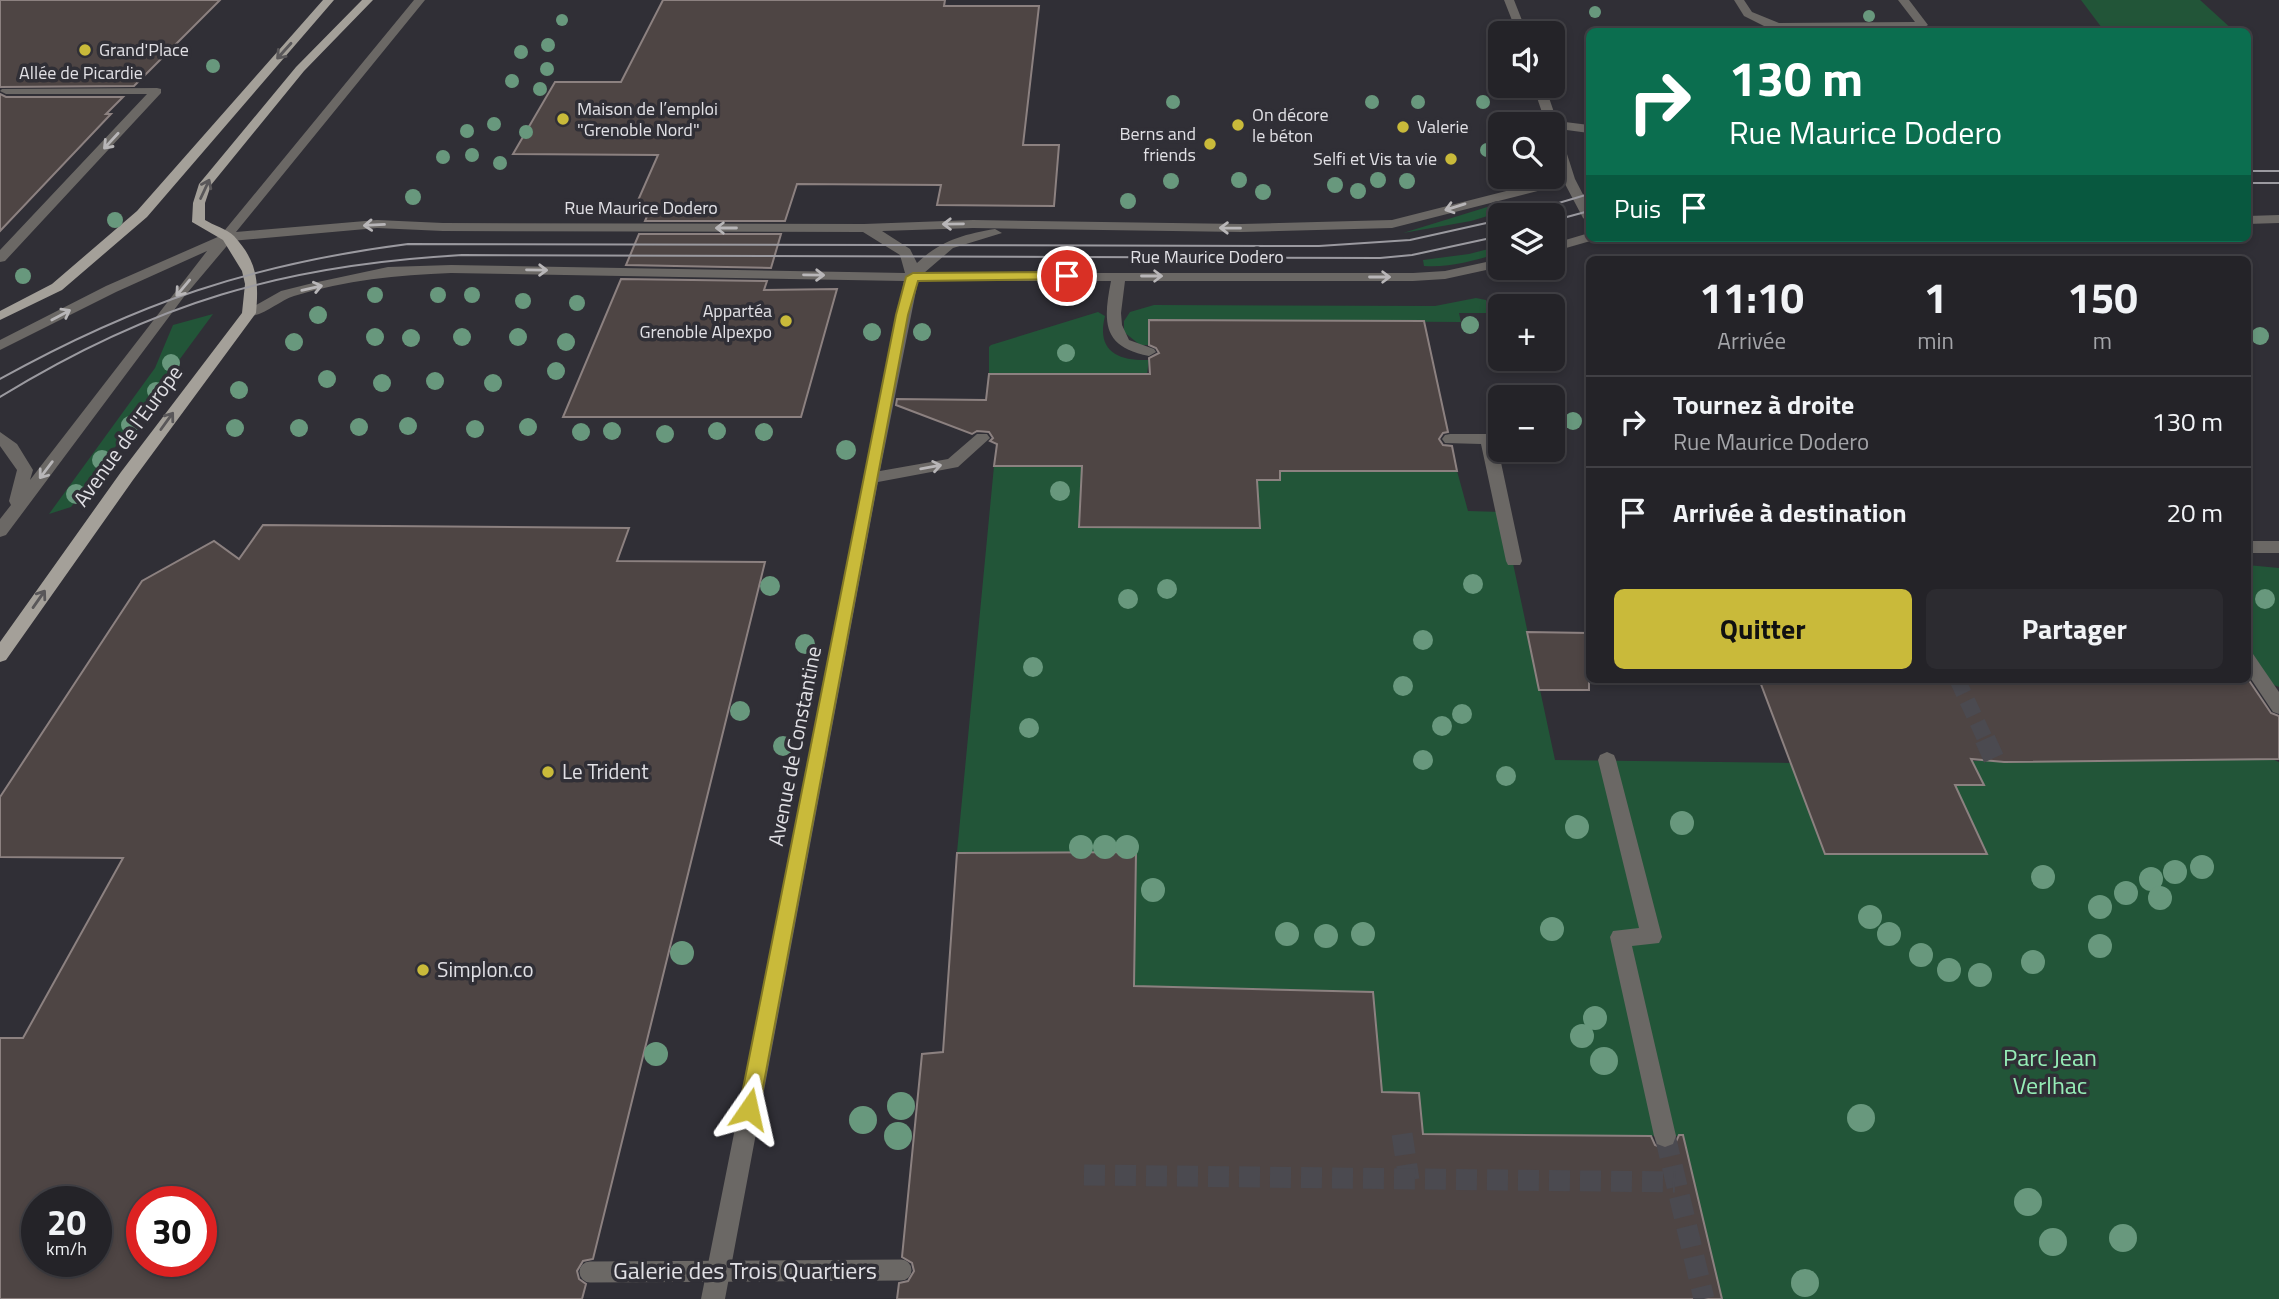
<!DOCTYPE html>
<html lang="fr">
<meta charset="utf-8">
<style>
body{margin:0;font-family:"Titillium Web",sans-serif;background:#2c2b30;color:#f1f3f6;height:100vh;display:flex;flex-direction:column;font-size:26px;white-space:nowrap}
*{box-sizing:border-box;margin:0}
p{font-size:23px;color:#a3a4a8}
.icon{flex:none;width:38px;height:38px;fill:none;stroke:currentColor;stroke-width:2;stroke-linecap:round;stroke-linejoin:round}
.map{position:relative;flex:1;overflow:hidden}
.drawer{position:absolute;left:1586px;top:256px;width:665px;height:427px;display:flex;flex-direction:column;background:#242328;border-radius:10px;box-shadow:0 4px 10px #0003,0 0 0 2px #414045}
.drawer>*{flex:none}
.top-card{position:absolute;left:1586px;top:28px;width:665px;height:214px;border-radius:10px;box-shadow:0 4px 10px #0003,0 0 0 2px #414045;background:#0b6e4f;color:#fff;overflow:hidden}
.buttons{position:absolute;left:1488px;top:21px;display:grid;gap:14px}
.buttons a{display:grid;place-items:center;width:77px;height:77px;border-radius:10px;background:#242328;box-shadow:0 4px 10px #0003,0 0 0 2px #414045;font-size:35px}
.speed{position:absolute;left:21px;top:1186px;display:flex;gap:14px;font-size:35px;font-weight:700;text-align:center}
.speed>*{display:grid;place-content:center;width:91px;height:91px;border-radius:50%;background:#242328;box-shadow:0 4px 10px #0003,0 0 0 2px #414045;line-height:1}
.speed small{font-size:18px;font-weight:400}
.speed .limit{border:10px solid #d22;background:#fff;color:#111}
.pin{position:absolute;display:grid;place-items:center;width:60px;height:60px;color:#fff;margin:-30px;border:4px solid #fff;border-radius:50%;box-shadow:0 2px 7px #0007}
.me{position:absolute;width:77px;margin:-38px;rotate:11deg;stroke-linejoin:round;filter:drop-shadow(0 0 5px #0008)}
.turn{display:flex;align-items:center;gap:24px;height:147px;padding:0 28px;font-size:32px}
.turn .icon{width:91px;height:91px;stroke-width:2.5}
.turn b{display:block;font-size:49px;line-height:60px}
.then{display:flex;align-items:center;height:66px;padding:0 28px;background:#0003;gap:14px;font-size:26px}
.eta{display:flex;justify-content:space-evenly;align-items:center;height:119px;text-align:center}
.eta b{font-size:42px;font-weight:700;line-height:49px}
.cta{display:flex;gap:14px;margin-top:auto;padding:14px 28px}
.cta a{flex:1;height:80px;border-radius:10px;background:#c9ba3a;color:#111;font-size:28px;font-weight:700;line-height:80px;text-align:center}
.cta a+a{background:#2c2b30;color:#f1f3f6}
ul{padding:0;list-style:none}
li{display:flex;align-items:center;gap:21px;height:91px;padding:0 28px;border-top:2px solid #414045}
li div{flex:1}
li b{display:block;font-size:26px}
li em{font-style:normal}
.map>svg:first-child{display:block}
</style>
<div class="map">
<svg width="2279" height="1299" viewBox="0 0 2279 1299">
<rect width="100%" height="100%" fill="#302f36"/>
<g fill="#225538">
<polygon points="2081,0 2200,0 2234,31 2091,31 2102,28"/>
<polygon points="1509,203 1521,206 1471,221 1403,233 1497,204"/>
<path d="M1500 246V253C1476 260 1449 268 1424 266L1423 260 1469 254Z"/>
<polygon points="1476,298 1486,300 1489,313 1459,313 1461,322 1149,320 1149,345 1140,345 1124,332 1124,321 1130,312 1154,305 1435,306"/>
<path d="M1098 312 1105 316C1096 351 1118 361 1149 360L1147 374H989V347L991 345Z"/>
<polygon points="213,314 71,507 49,514 155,368 173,325"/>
<polygon points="994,466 1082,466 1080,527 1260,528 1257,480 1280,480 1280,471 1457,471 1468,511 1502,512 1555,760 1791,763 1825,854 1987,854 1955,785 1984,785 1972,761 2272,759 2279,762 2279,1299 1722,1299 1683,1136 1423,1134 1419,1093 1382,1092 1373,992 1134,986 1136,852 957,852"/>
<polygon points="2247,565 2279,568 2279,687 2247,675"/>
</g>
<g fill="#4e4544" stroke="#8c8180" stroke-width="2" fill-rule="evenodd">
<polygon points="0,0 220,0 134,86 0,87"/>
<polygon points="663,0 945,0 944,6 1039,6 1023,145 1059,145 1054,206 937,205 941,185 797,184 785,221 645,221 648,214 632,214 658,155 513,154 555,82 621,82"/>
<polygon points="0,94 6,97 123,97 106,114 111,114 0,231"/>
<polygon points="639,234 781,234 771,268 626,265"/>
<polygon points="621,279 767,281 764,290 837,289 801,417 563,417"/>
<polygon points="1149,320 1424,321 1448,432 1443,433 1439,439 1443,445 1452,446 1457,471 1280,471 1280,480 1257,480 1260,528 1079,527 1082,466 994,466 997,444 990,441 993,438 989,432 977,431 972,434 896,405 897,399 986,400 989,374 1150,374 1149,358 1159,353 1156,348 1149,345"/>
<path d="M263 525 629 528 617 561 765 562 593 1259 583 1261 577 1271 579 1279 586 1284 582 1299H0V1038H23L123 858 0 857V797L142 581 214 541 239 559ZM37 1202H96V1262H37ZM142 1202H201V1262H142Z"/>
<polygon points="1527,632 1589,633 1589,690 1539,690"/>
<polygon points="1759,679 2248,679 2271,713 2279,716 2279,759 2004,762 1971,759 1984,785 1955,785 1987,854 1825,854"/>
<polygon points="1136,852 1134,986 1373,992 1382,1092 1419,1093 1423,1134 1651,1136 1655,1145 1664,1149 1674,1146 1679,1135 1683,1135 1722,1299 897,1299 899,1283 908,1281 914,1271 912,1263 902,1257 922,1054 943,1052 957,853"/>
</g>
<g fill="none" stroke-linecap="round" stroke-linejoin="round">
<polyline stroke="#4b4a50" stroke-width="16" stroke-dasharray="16 8" stroke-linecap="butt" points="1957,679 1986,741"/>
<g stroke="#4b4a50" stroke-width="21" stroke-dasharray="21 10" stroke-linecap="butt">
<polyline points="1985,739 1995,761"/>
<polyline points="1402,1134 1409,1180"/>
<polyline points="1665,1136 1704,1299"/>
<polyline points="1084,1175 1675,1182"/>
</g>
<g fill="#6b6865" fill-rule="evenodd">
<path d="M414 0H425L236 232 377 220 443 223 864 224 973 220 1241 224 1392 220 1562 177 1552 145V124H1546L1533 86H1545L1557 121 1589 125V133L1559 129 1575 179 1589 206V222L1583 218 1565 184 1392 228 1241 232 973 228 882 231 910 249 917 263C940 241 964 234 995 229L1002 233 953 248 924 273H1413L1445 271 1500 259V267L1445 279 1413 281H1125L1121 313 1122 325 1129 340 1154 349 1156 352 1149 356C1102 347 1103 322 1111 281H918L880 471 948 459 977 434H987L990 438 958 467 878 482 725 1299H701L904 281 451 273C397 275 346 280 294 296 278 301 261 319 244 316L242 313 281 291 313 283 388 267 451 265 905 273 900 255 863 232 443 231 377 228 231 241 183 298 6 535 0 537V519L11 505 9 501 17 470 0 446V432L17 444 33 470 30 480 207 251 116 292 0 350V340L106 286 220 236Z"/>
<polygon points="1504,0 1514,0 1527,33 1517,33"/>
<polygon points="1734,0 1744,0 1752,12 1779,23 1915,22 1898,0 1909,0 1928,25 1923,28 1786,29 1787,32 1776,32 1744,16"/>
<polygon points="157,88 161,89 161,93 5,261 0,262 0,250 147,94 6,94 0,91 2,89"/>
<polygon points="2279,215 2279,223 2247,224 2247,216"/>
<polygon points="1589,233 1589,238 1595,238 1594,240 1552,252 1552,244"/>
<polygon points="1450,434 1488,434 1496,439 1522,561 1520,565 1508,565 1506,561 1481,444 1445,443 1442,439 1445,435"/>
<rect x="2247" y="541" width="32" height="12"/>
<polygon points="2247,652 2253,654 2279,692 2279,714 2273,712 2247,673"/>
<polygon points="1607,752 1614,755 1616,760 1662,937 1659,943 1632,946 1676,1136 1673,1144 1665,1147 1657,1144 1654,1136 1610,937 1613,931 1639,928 1598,760 1600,755"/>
</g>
<g fill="#a4a099" fill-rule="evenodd">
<polygon points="323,0 334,0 147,217 62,290 0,320 0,311 52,284 137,211"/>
<path d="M362 0H373L304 71 211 185 205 203V220C213 225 227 229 234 236 257 261 259 281 256 313L133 480 6 660 0 662V642L121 472 242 313 245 284 242 271 223 240 192 222 193 203 199 184 296 67Z"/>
</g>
<g stroke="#9b9aa0" stroke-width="2">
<polyline points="2247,171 2279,171"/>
<polyline points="2247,183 2279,183"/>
<polyline points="1518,215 1589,194"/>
<polyline points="1552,221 1589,211"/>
<path d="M0 379C137 303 252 264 408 244L1319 246 1410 240 1500 220"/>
<path d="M0 397C153 303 284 265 462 255L1380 258 1412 255 1500 236"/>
</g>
<polyline stroke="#6b6865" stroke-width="21" points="590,1272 901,1270"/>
</g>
<g fill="#68987d">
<circle cx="1595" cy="12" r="6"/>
<circle cx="1869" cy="16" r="6"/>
<circle cx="562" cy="20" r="6"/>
<circle cx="548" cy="45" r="7"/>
<circle cx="521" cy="52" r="7"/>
<circle cx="213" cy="66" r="7"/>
<circle cx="547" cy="69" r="7"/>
<circle cx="512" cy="81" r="7"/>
<circle cx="540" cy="89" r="7"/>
<circle cx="1173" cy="102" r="7"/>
<circle cx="1372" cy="102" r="7"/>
<circle cx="1418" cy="102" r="7"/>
<circle cx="1483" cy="102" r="7"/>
<circle cx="494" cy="124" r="7"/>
<circle cx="467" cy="131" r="7"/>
<circle cx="526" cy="132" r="7"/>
<circle cx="1487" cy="150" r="7"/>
<circle cx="472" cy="155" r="7"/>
<circle cx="443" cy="157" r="7"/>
<circle cx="500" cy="163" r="7"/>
<circle cx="1239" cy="180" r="8"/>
<circle cx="1378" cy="180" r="8"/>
<circle cx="1171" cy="181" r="8"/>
<circle cx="1407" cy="181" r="8"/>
<circle cx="1335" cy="185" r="8"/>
<circle cx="1358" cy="191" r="8"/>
<circle cx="1263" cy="192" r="8"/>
<circle cx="413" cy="197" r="8"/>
<circle cx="1128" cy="201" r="8"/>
<circle cx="115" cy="220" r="8"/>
<circle cx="23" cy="276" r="8"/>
<circle cx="375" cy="295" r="8"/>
<circle cx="438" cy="295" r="8"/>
<circle cx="472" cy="295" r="8"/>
<circle cx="523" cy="301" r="8"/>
<circle cx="577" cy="303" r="8"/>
<circle cx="318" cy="315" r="9"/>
<circle cx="1470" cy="325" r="9"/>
<circle cx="872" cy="332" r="9"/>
<circle cx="922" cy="332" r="9"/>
<circle cx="2260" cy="336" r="9"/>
<circle cx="375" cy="337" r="9"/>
<circle cx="462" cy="337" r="9"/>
<circle cx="518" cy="337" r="9"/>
<circle cx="411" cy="338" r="9"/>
<circle cx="294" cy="342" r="9"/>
<circle cx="566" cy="342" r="9"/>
<circle cx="1066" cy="353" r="9"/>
<circle cx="171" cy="363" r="9"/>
<circle cx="556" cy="371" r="9"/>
<circle cx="327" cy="379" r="9"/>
<circle cx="435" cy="381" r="9"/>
<circle cx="382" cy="383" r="9"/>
<circle cx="493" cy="383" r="9"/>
<circle cx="239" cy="390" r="9"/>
<circle cx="156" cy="391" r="9"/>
<circle cx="1573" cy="421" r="9"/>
<circle cx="130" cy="425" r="9"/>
<circle cx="408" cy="426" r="9"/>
<circle cx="359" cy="427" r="9"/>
<circle cx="528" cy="427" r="9"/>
<circle cx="235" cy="428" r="9"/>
<circle cx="299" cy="428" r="9"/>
<circle cx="475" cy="429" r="9"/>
<circle cx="612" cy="431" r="9"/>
<circle cx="717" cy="431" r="9"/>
<circle cx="581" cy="432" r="9"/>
<circle cx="764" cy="432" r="9"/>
<circle cx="665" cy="434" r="9"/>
<circle cx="846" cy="450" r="10"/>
<circle cx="102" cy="460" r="10"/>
<circle cx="1060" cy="491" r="10"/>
<circle cx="76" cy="494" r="10"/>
<circle cx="1473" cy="584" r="10"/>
<circle cx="770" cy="586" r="10"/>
<circle cx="1167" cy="589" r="10"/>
<circle cx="1128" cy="599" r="10"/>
<circle cx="2265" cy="599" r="10"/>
<circle cx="1423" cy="640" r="10"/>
<circle cx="805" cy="644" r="10"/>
<circle cx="1033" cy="667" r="10"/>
<circle cx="1403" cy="686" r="10"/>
<circle cx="740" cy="711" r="10"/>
<circle cx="1462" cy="714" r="10"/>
<circle cx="1442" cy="726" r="10"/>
<circle cx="1029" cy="728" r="10"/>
<circle cx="783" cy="746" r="10"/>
<circle cx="1423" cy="760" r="10"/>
<circle cx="1506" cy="776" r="10"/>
<circle cx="1682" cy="823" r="12"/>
<circle cx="1577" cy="827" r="12"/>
<circle cx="1081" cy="847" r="12"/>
<circle cx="1105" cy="847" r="12"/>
<circle cx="1127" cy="847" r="12"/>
<circle cx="2202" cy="867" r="12"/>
<circle cx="2175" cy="872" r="12"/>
<circle cx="2043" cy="877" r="12"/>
<circle cx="2151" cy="879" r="12"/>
<circle cx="1153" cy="890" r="12"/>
<circle cx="2126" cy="893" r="12"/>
<circle cx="2160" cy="898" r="12"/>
<circle cx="2100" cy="907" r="12"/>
<circle cx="1870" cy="917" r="12"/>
<circle cx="1552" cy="929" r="12"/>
<circle cx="1287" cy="934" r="12"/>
<circle cx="1363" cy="934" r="12"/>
<circle cx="1889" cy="934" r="12"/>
<circle cx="1326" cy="936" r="12"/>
<circle cx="2100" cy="946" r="12"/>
<circle cx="682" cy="953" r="12"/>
<circle cx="1921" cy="955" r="12"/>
<circle cx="2033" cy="962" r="12"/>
<circle cx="1949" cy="970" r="12"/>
<circle cx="1980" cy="975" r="12"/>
<circle cx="1595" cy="1018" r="12"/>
<circle cx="1582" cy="1036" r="12"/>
<circle cx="656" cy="1054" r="12"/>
<circle cx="1604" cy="1061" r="14"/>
<circle cx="901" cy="1106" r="14"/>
<circle cx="1861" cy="1118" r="14"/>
<circle cx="863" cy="1120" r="14"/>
<circle cx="898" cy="1136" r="14"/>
<circle cx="2028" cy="1202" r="14"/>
<circle cx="2123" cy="1238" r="14"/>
<circle cx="2053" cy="1242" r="14"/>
<circle cx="1805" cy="1283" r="14"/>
</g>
<defs><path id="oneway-shaft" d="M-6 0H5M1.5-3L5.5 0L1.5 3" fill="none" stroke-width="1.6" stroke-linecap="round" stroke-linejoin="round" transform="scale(1.75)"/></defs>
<g stroke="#595759">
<use href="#oneway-shaft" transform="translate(284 51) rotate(132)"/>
<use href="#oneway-shaft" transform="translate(205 189) rotate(-65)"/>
<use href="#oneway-shaft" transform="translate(167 421) rotate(-54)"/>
<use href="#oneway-shaft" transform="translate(39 599) rotate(-55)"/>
</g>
<g stroke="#b8b6b8">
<use href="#oneway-shaft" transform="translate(111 141) rotate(133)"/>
<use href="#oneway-shaft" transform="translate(1455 207) rotate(163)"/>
<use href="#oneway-shaft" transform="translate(953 224) rotate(179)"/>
<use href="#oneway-shaft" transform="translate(374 225) rotate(177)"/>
<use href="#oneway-shaft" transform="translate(726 228) rotate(-180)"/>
<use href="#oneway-shaft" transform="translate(1230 228) rotate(-179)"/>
<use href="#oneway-shaft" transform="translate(537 270) rotate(1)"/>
<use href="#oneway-shaft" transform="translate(814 275) rotate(1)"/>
<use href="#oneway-shaft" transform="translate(1152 276)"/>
<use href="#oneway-shaft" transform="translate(1380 277)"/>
<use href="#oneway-shaft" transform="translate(183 288) rotate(130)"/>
<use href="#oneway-shaft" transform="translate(312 288) rotate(-13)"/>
<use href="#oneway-shaft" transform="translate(61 315) rotate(-28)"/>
<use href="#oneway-shaft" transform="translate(931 467) rotate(-10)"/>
<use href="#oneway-shaft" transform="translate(46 470) rotate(127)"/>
</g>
<polygon fill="#c9ba3a" stroke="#837926" stroke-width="2" points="1067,272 1073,276 1071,279 918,281 908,315 759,1109 756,1116 749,1119 742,1116 739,1109 896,315 906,277 913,273"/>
<g fill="#c9ba3a" stroke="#302f36" stroke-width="2.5">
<circle cx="85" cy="50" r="7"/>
<circle cx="563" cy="119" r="7"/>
<circle cx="1238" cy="125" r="7"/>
<circle cx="1403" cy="127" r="7"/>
<circle cx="1210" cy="144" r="7"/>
<circle cx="1451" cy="159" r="7"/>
<circle cx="786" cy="321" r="7"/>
<circle cx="548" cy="772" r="7"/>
<circle cx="423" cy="970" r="7"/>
</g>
<g text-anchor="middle" stroke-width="7" stroke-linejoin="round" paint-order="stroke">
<g font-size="18" fill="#e1e0e5" stroke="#302f36" text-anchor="start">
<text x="99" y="56">Grand'Place</text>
<text x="577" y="115">Maison de l’emploi<tspan x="577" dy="21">"Grenoble Nord"</tspan></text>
<text x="1252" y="121">On décore<tspan x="1252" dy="21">le béton</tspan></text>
<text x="1417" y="133">Valerie</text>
<text x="1196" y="140" text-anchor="end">Berns and<tspan x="1196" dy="21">friends</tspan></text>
<text x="1437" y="165" text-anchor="end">Selfi et Vis ta vie</text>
<text x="772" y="317" text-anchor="end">Appartéa<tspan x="772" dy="21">Grenoble Alpexpo</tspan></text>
</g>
<g font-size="18" fill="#e1e0e5" stroke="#302f36">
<text x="81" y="79">Allée de Picardie</text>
<text x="641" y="214">Rue Maurice Dodero</text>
<text x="1207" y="263">Rue Maurice Dodero</text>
</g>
<g font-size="21" fill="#e1e0e5" stroke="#302f36">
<text transform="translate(128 436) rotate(-54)" y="7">Avenue de l'Europe</text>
<text transform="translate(795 746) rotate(-79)" y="7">Avenue de Constantine</text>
</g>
<g font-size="21" fill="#e1e0e5" stroke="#302f36" text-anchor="start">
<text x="562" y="779">Le Trident</text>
<text x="437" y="977">Simplon.co</text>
</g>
<g font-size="24" fill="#96edb7" stroke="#302f36">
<text x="2050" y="1066">Parc Jean<tspan x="2050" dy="28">Verlhac</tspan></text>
</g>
<g font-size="24" fill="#e1e0e5" stroke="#302f36">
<text x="745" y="1279">Galerie des Trois Quartiers</text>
</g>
</g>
</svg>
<div class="buttons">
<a><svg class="icon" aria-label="sound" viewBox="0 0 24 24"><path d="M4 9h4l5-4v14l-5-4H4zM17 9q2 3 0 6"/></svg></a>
<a><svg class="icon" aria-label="search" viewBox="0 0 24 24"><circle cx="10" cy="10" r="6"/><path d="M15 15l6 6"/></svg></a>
<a><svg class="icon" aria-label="layers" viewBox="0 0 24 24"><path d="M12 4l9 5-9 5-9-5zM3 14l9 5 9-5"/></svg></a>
<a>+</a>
<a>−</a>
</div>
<div class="speed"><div>20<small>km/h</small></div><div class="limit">30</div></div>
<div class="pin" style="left:1067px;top:276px;background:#d93025"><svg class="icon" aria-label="arrive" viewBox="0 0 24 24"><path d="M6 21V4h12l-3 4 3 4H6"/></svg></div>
<svg class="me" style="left:749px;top:1109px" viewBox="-20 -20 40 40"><path d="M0-17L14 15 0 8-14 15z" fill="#c9ba3a" stroke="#fff" stroke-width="4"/></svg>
<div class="top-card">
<div class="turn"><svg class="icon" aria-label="right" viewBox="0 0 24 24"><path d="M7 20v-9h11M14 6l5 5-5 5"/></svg><div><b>130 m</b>Rue Maurice Dodero</div></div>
<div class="then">Puis<svg class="icon" aria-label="arrive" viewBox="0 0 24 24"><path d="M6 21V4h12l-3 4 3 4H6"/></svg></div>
</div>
<section class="drawer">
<div class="eta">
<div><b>11:10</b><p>Arrivée</p></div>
<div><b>1</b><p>min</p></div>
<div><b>150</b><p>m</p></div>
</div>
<ul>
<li><svg class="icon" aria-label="right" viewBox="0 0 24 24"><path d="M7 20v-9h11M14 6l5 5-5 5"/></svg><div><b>Tournez à droite</b><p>Rue Maurice Dodero</p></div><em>130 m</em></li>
<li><svg class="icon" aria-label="arrive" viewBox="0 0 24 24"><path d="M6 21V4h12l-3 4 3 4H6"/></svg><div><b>Arrivée à destination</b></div><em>20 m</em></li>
</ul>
<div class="cta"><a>Quitter</a><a>Partager</a></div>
</section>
</div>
